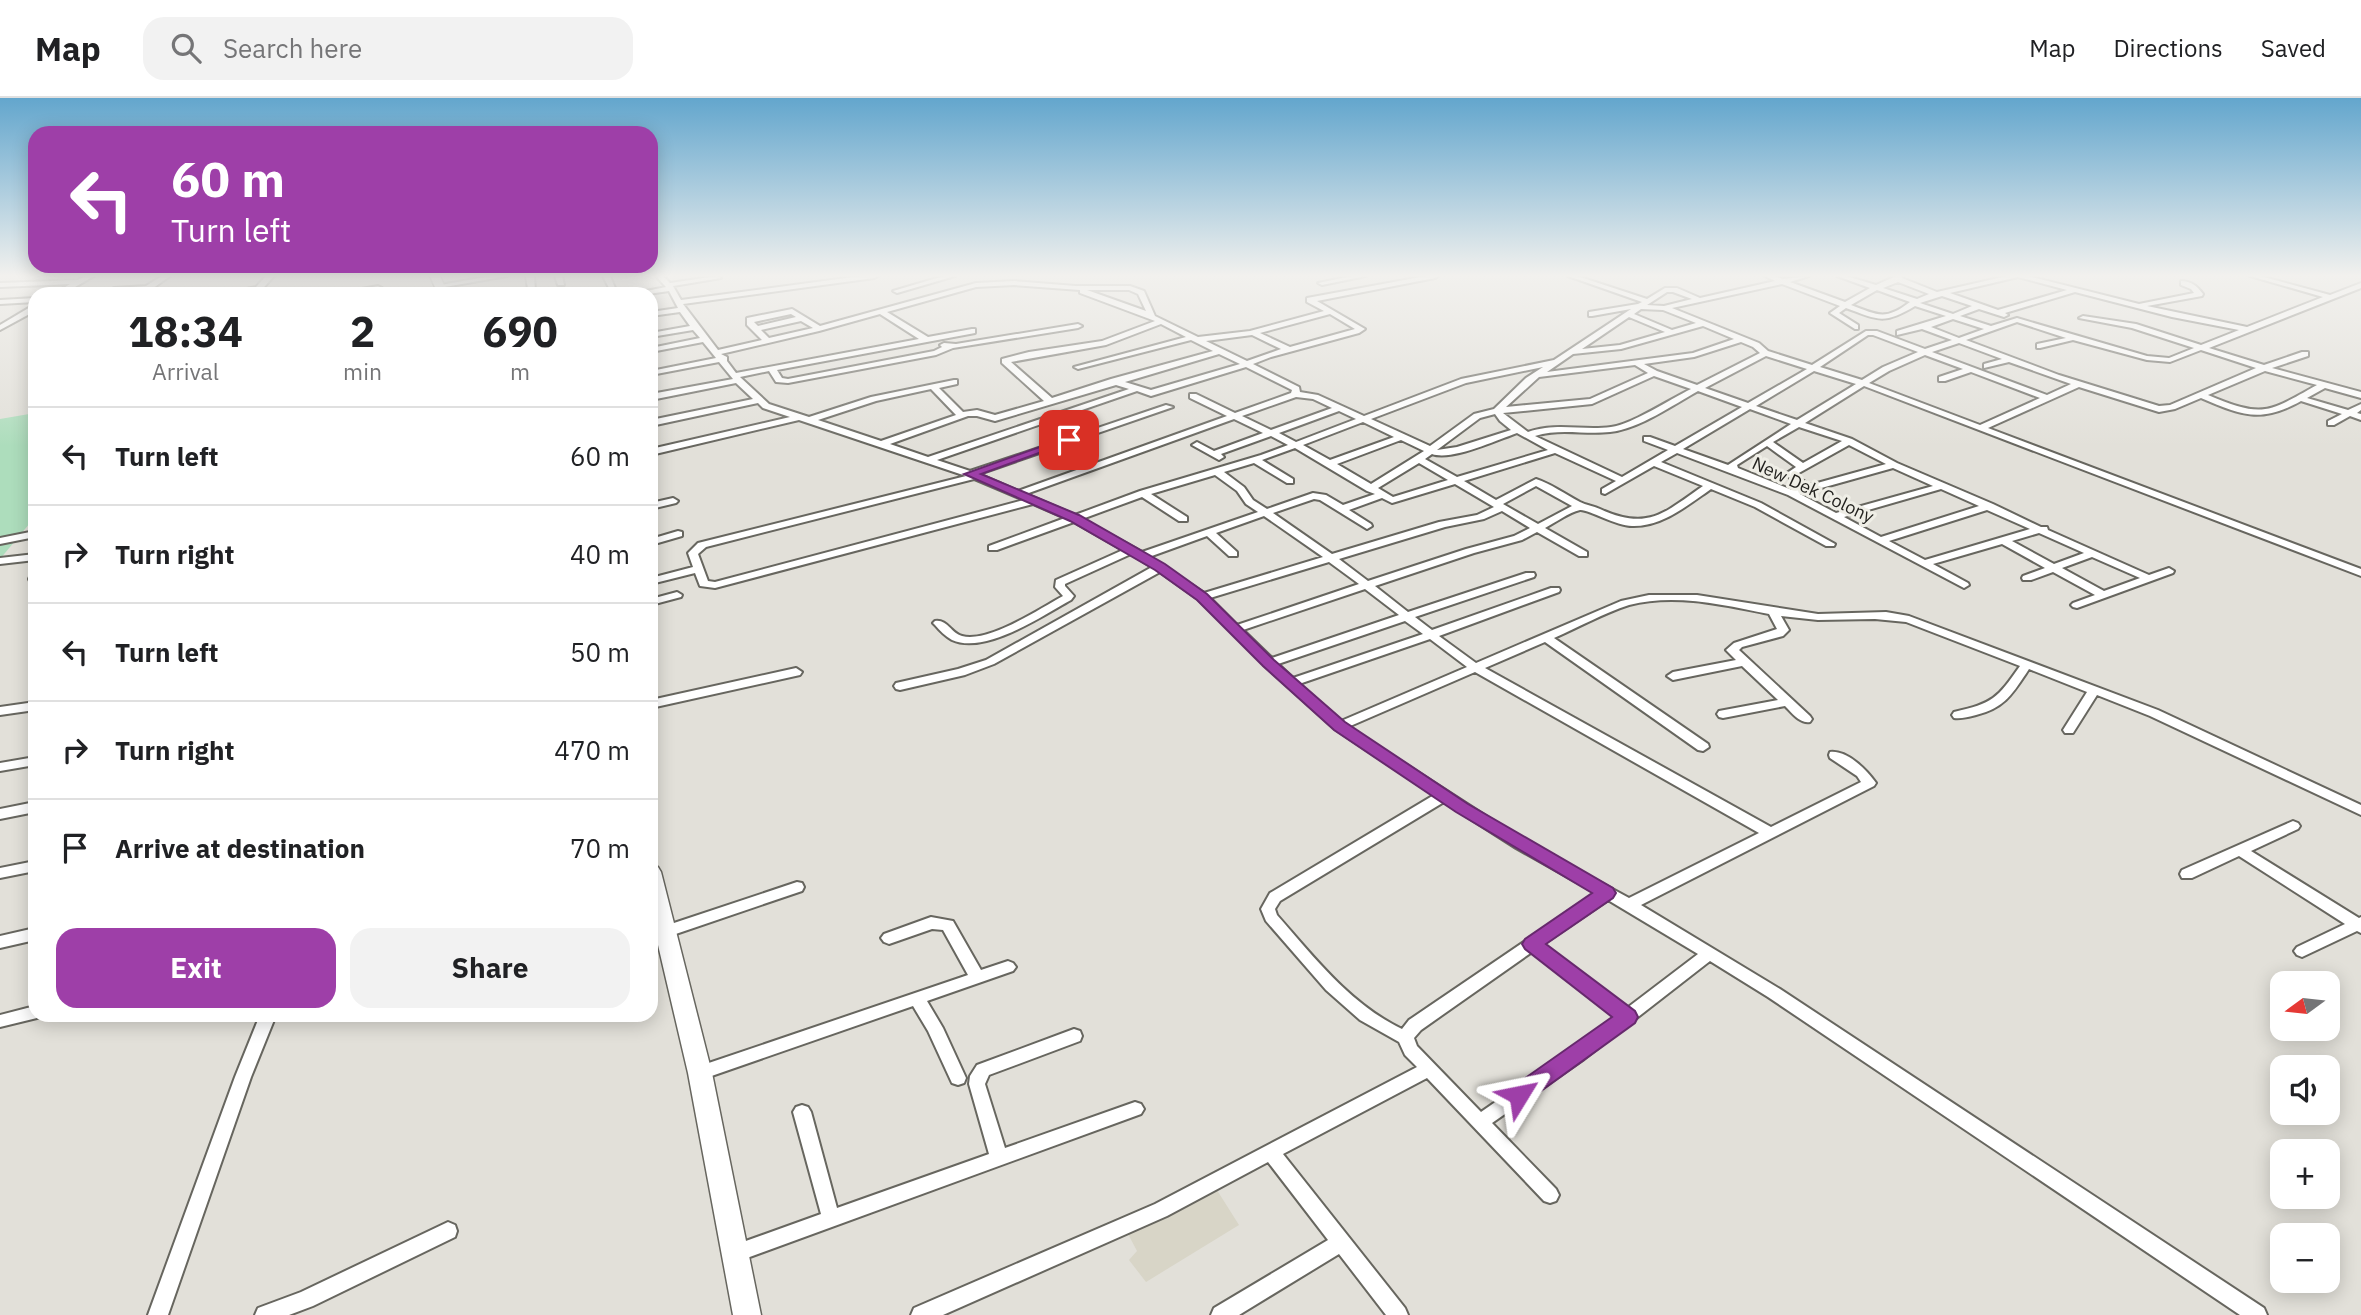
<!DOCTYPE html>
<meta charset="utf-8">
<style>
body{margin:0;font-family:"IBM Plex Sans",sans-serif;background:#f2f2f2;color:#202124;height:100vh;display:flex;flex-direction:column;font-size:26px;white-space:nowrap}
*{box-sizing:border-box;margin:0}
p{font-size:23px;color:#757577}
.icon{flex:none;width:38px;height:38px;fill:none;stroke:currentColor;stroke-width:2;stroke-linecap:round;stroke-linejoin:round}
.map{position:relative;flex:1;overflow:hidden}
.sheet{position:absolute;left:28px;top:189px;width:630px;height:735px;display:flex;flex-direction:column;background:#fff;border-radius:21px;box-shadow:0 4px 18px #0003}
.sheet>*{flex:none}
.guide{position:absolute;left:28px;top:28px;width:630px;height:147px;border-radius:21px;box-shadow:0 4px 18px #0003;background:#9e3fa8;color:#fff;overflow:hidden}
.needle{width:46px;rotate:255deg}
.controls{position:absolute;left:2270px;top:873px;display:grid;gap:14px}
.controls a{display:grid;place-items:center;width:70px;height:70px;border-radius:14px;background:#fff;box-shadow:0 4px 18px #0003;font-size:35px}
.pin{position:absolute;display:grid;place-items:center;width:60px;height:60px;color:#fff;margin:-30px;border-radius:14px;box-shadow:0 4px 10px #0006}
.me{position:absolute;width:77px;margin:-38px;rotate:55deg;stroke-linejoin:round;filter:drop-shadow(0 0 5px #0008)}
.turn{display:flex;align-items:center;gap:24px;height:147px;padding:0 28px;font-size:32px}
.turn .icon{width:91px;height:91px;stroke-width:2.5}
.turn b{display:block;font-size:49px;line-height:60px}
.eta{display:flex;justify-content:space-evenly;align-items:center;height:119px;text-align:center}
.eta b{font-size:42px;font-weight:800;line-height:49px}
.button{display:flex;gap:14px;margin-top:auto;padding:14px 28px}
.button a{flex:1;height:80px;border-radius:21px;background:#9e3fa8;color:#fff;font-size:28px;font-weight:800;line-height:80px;text-align:center}
.button a+a{background:#f2f2f2;color:#202124}
ul{padding:0;list-style:none}
li{display:flex;align-items:center;gap:21px;height:98px;padding:0 28px;border-top:2px solid #e0e0e0}
li div{flex:1}
li b{display:block;font-size:26px}
li em{font-style:normal}
header{display:flex;align-items:center;gap:42px;box-sizing:border-box;height:98px;padding:0 35px;background:#fff;border-bottom:2px solid #e0e0e0}
header strong{font-size:33px}
nav{display:flex;gap:38px;margin-inline-start:auto;font-size:24px}
.search{width:490px;height:63px;background:#f2f2f2;display:flex;align-items:center;gap:18px;box-sizing:border-box;padding:0 24px;border-radius:21px;color:#757577;font-size:26px}
.map>svg:first-child{display:block}
</style>
<header>
<strong>Map</strong>
<div class="search"><svg class="icon" aria-label="search" viewBox="0 0 24 24"><circle cx="10" cy="10" r="6"/><path d="M15 15l6 6"/></svg>Search here</div>
<nav><a>Map</a><a>Directions</a><a>Saved</a></nav>
</header>
<div class="map">
<svg width="2361" height="1217" viewBox="0 0 2361 1217">
<rect width="100%" height="100%" fill="#e2e0d9"/>
<polygon fill="#d8d5c7" points="1215,1089 1239,1127 1146,1184 1129,1162 1137,1153 1127,1134"/>
<polygon fill="#adddbc" points="35,315 35,419 0,461 0,321"/>
<g fill="none" stroke-linecap="round" stroke-linejoin="round">
<g stroke="#67665f" stroke-width="4">
<g id="street">
<polygon points="85,178 94,178 63,196 54,196 70,186 0,189 0,185 78,182"/>
<polygon points="162,178 170,178 145,196 139,196 139,193 114,194 110,192 114,190 146,188"/>
<polygon points="266,178 274,178 258,196 250,196 252,194 223,196 256,189"/>
<polygon points="491,178 507,178 439,190 435,188"/>
<polygon points="526,178 534,178 535,193 528,191"/>
<polygon points="555,178 562,178 564,187 558,187"/>
<polygon points="603,178 610,178 615,190 609,190"/>
<path d="M656 178H663L670 185 717 178 721 180 673 188 681 202 861 178H878L874 180 683 206 718 252 762 242 747 227V220L792 211 820 228 976 185 1014 183 1076 188H1130L1144 193 1155 218 1198 239 1250 233 1324 213 1307 204V200L1426 178H1438L1435 180 1317 203 1365 231 1359 235 1271 259 1253 266 1299 289 1300 294 1318 297 1364 318 1461 281 1554 262 1631 211 1592 218H1589V214L1638 206 1642 204 1568 178H1577L1647 201 1665 190H1677L1700 200 1775 183 1765 178H1774L1783 181 1809 178 1790 184 1845 204 1870 190 1837 178H1846L1876 187 1896 178H1902V180L1937 194 2007 178H2028L2139 206 2194 195 2191 191 2181 187V183C2191 183 2197 188 2203 196L2202 198 2147 208 2247 229 2323 199 2250 178H2260L2330 197 2361 185V190L2209 250 2264 267 2302 254H2308V258L2272 270 2361 294V300L2325 290 2307 300 2348 312 2361 306V312L2357 315 2361 316V322L2350 318 2334 327H2328V323L2342 316 2301 303C2260 326 2241 317 2201 300L2175 311 2159 314 2079 289 1988 330 2361 471V478L1864 288 1805 325 1852 341 1897 365 1993 406 2041 429H2047L2048 432 2149 477 2169 470 2174 473 2173 475 2077 510 2073 509 2071 507 2073 505 2095 497 2053 474 2031 482H2023L2022 480 2023 478 2045 470 2002 446 1933 466 1968 485 1969 487 1964 490 1788 397 1677 355 1661 364 1761 405 1835 446 1834 448H1826L1755 409 1711 391C1688 407 1662 429 1632 428 1616 428 1588 411 1580 412 1569 414 1555 425 1545 430L1587 454V458H1579L1537 434 1522 442 1474 455 1375 488 1408 514 1526 475H1534L1535 477 1534 479 1415 519 1432 532 1551 490H1559L1560 492 1559 494 1439 538 1476 565 1621 503 1649 497H1697L1818 516 1886 514 1909 518 2158 612 2361 707V717L2150 618 2097 597 2073 635H2065L2063 632 2087 594 2029 571C2013 595 2005 610 1976 617 1968 619 1961 621 1954 620L1952 617 1954 614C1993 605 1997 601 2020 568L1906 524 1875 521 1818 522 1781 518 1789 532 1783 538 1742 549 1739 552 1810 618 1812 621 1810 624C1800 626 1792 615 1785 608L1723 620 1719 619 1717 616 1719 613 1778 602 1742 568 1673 582 1667 578 1673 574 1736 562 1726 552 1734 545 1777 531 1769 516C1724 507 1675 495 1629 507 1604 515 1579 529 1554 540L1708 646 1709 649 1703 653 1698 652 1545 544 1485 570 1771 729 1861 684 1857 678 1830 660 1829 657 1830 654C1847 652 1867 672 1876 685L1874 688 1641 807 1780 891 2264 1210 2267 1217H2240L1768 899 1710 863 1584 961 1492 1025 1556 1091 1559 1097 1556 1103 1550 1105 1544 1103 1427 980 1283 1056 1405 1210 1408 1217H1386L1339 1156 1239 1217H1211L1214 1210 1328 1142 1268 1064 1167 1118 943 1217H911L914 1210 1155 1106 1417 969 1405 957 1399 944 1360 922 1326 892 1266 823 1261 811 1270 795 1434 697 1335 631 1264 567 1263 564 1198 501 1160 474 994 566 965 577 900 592 896 591 894 588 896 585 958 571 986 562 1152 469 1131 456 1065 486V488L1074 498 1071 502C1042 518 985 557 952 542 945 538 940 533 935 527L933 525 935 523C947 521 951 535 962 538 989 545 1039 511 1063 498L1055 489 1056 482 1123 452 1074 424 997 452H989V448L1065 420 1033 406 715 490 700 488 695 475 651 486V480L693 469 688 455 698 445 966 378 799 322 651 357V351L790 319 763 310 758 305 651 328V322L753 301 736 285 651 302V296L733 281 719 264 651 277V273L716 260 703 244 651 254V250L700 240 693 232 651 239V235L690 228 680 214 651 218V214L678 210 669 193 648 196H631L666 189ZM2018 179 2067 192 1998 212 1950 195ZM1898 184 1929 196 1917 201 1883 190ZM1782 186 1840 208 1830 215 1855 231H1858V227L1839 215 1846 210C1879 222 1883 227 1915 208L1946 218 1897 233V237L1922 231 1952 242 1925 251 1877 233H1866L1812 267 1768 253 1759 245 1672 210ZM1014 187 1080 192V195L1155 223 1102 243 1029 254 1002 261V265L1044 303 995 317 977 312 963 314 939 290 957 286V282H954L871 299 809 319 769 306 740 279 769 273 776 284 788 285 936 257 953 250 1078 230 1082 228 1078 226 956 246 944 245 940 247 942 249 934 253 788 281 782 280 777 272 975 235V231H972L928 239 887 214 976 189ZM1087 192H1129L1138 196 1146 213ZM1877 192 1910 204C1885 223 1878 217 1851 207ZM1667 194H1673L1692 201 1664 208 1647 207ZM2075 194 2172 219 2239 232 2201 247 2136 226 2083 218 2079 220 2132 230 2194 250 2169 260 2147 258 2017 220 1991 228 1960 218 1979 211 2004 219 2008 217 2005 215ZM1942 198 1972 208 1953 216 1920 205ZM1641 211 1663 212 1696 225 1672 232 1634 216ZM791 216 796 219 758 228 754 224ZM880 216 919 241 736 275 727 263V259L721 256 819 233ZM1330 216 1355 231 1290 249 1260 235ZM1629 219 1665 234 1620 247 1582 251ZM1953 221 1984 231 1959 240 1931 229ZM801 223 813 230 769 240 761 232ZM2017 224 2066 240 2037 246V250H2040L2073 242 2147 262 2170 264 2201 252 2256 270 2170 307 2159 308 2059 277 1966 242ZM1161 226 1186 239 1074 269 1078 271 1191 242 1213 253 1111 281 1052 300 1011 264 1106 247ZM1703 228 1734 241 1693 255 1547 274 1573 256 1621 251ZM1252 237 1281 251 1247 263 1206 243ZM1868 237H1873L1918 254 1883 269 1862 282 1820 269ZM1741 244 1753 249 1760 255 1697 287 1657 273 1644 266 1694 259ZM1959 245 2002 261 1984 266V270L2009 264 2071 286 2047 297 1932 254ZM1219 256 1240 266 1151 292 1125 284ZM1925 257 1963 271 1939 279V283H1945L1971 274 2040 300 1980 327 1869 285 1889 273ZM1766 258 1807 271 1748 305 1705 290ZM1635 267 1648 275 1590 301 1506 309 1539 279ZM1246 269 1292 292 1291 295 1235 315 1196 296H1190V300L1227 318 1018 393 979 376 1173 309 1166 307 970 373 937 362 1137 293 1151 298ZM1543 269 1526 280 1494 311 1474 316 1430 348 1371 321 1466 285ZM1814 273 1856 286 1797 322 1756 308ZM2265 273 2317 287C2267 315 2263 320 2208 297ZM1654 278 1691 291C1670 301 1633 326 1611 329 1582 333 1558 324 1528 334L1503 315 1592 306ZM1116 287 1129 291 928 359 890 346 968 318H977L995 323ZM931 291 956 317 881 343 818 322 876 303ZM1698 293 1742 309 1675 348 1650 339H1644V343L1668 352 1622 379 1535 338C1560 330 1585 337 1610 334 1639 331 1673 307 1698 293ZM1296 299 1313 301 1332 310 1271 332 1242 318ZM1750 311 1791 326 1728 367 1683 351ZM1339 313 1356 321 1296 344 1279 335ZM1495 316 1500 323 1511 332 1457 349 1437 352 1480 320ZM1234 321 1263 335 1214 353 1197 344 1192 347 1219 362 1224 359 1221 356 1271 338 1288 347 1261 357 1140 393 1075 417 1026 396ZM1363 324 1394 339 1330 362 1303 347ZM1799 329 1842 343 1803 365 1773 344ZM1517 335 1548 352 1457 379 1425 361 1432 356C1452 363 1497 342 1517 335ZM1401 342 1424 353 1371 386 1337 366ZM1849 347 1886 366 1810 387 1799 380 1797 376ZM1767 348 1796 369 1787 375 1792 384 1801 389 1792 392 1738 370 1737 367ZM1295 350 1367 393 1375 396 1343 407 1326 397 1313 395 1267 411 1253 402 1244 389 1224 374 1254 365 1287 385H1293V381L1262 362ZM1555 355 1616 383 1602 391V395L1605 396 1654 368 1703 388C1664 415 1648 433 1600 411 1593 408 1586 407 1580 404 1565 396 1551 386 1536 381L1496 402 1464 383ZM1419 365 1448 382 1393 399 1378 390ZM1893 370 1933 388 1836 415 1800 396ZM1215 377 1237 393 1246 406 1258 414 1142 454 1082 421 1142 399 1179 423H1187V419L1151 396ZM974 381 1024 402 715 484 708 483 698 456 706 449ZM1455 386 1494 409 1477 417 1439 424 1332 456 1273 415 1314 401 1320 402 1367 431 1372 428 1371 426 1349 412 1382 400 1392 405ZM1536 388 1572 408 1538 426 1503 406ZM1941 391 1979 408 1881 439 1844 419ZM1987 412 2030 431 1925 462 1889 443ZM1502 413 1530 430 1514 438 1466 451 1368 483 1339 461 1445 429 1484 421ZM1264 418 1323 459 1204 495 1149 459 1207 438 1229 458H1237V454L1216 435ZM2039 435 2084 455 2054 466 2012 443ZM2092 459 2140 480 2104 493 2062 470ZM1329 464 1359 486 1237 527 1210 500ZM1365 491 1399 517 1272 560 1243 532ZM1405 523 1423 536 1293 580 1278 566ZM1430 541 1467 569 1341 623 1299 586ZM1475 574 1759 735 1629 800 1526 744 1348 629ZM1444 704 1516 750 1596 795 1409 922 1402 931C1350 906 1314 859 1277 817L1275 811 1280 803ZM1608 802 1698 856 1627 910 1543 846ZM1532 854 1616 918 1572 951 1481 1014 1417 948 1414 940 1421 932Z"/>
<polygon points="944,178 955,178 897,195 893,193"/>
<polygon points="1352,178 1366,178 1322,187 1318,185"/>
<polygon points="378,188 382,190 381,192 352,196 334,196"/>
<polygon points="35,200 35,204 0,206 0,202"/>
<polygon points="32,208 35,208 35,213 0,232 0,227"/>
<polygon points="673,400 678,403 676,405 651,411 651,405"/>
<polygon points="35,433 35,439 0,446 0,440"/>
<polygon points="678,433 682,434 682,438 651,447 651,441"/>
<polygon points="35,456 35,462 0,466 0,460"/>
<polygon points="34,478 35,484 30,483 29,481 30,479"/>
<polygon points="677,494 682,497 681,499 651,507 651,501"/>
<polygon points="796,570 802,574 800,577 651,610 651,602"/>
<polygon points="35,604 35,612 0,617 0,609"/>
<polygon points="35,659 35,667 0,673 0,665"/>
<polygon points="35,704 35,714 0,721 0,711"/>
<polygon points="2293,723 2298,725 2300,728 2298,731 2251,753 2359,820 2361,819 2361,835 2357,833 2302,859 2297,857 2294,853 2297,849 2345,826 2239,758 2192,780 2182,780 2180,776 2182,772"/>
<polygon points="35,763 35,773 0,780 0,770"/>
<polygon points="797,784 802,785 804,789 802,793 664,840 659,838 657,834 659,830"/>
<polygon points="931,819 953,823 981,872 1008,863 1013,865 1016,869 1013,873 927,903 943,930 966,980 964,985 958,987 952,985 928,933 913,908 700,982 694,980 692,975 694,970 968,877 943,832 932,831 889,846 884,844 881,840 884,836"/>
<polygon points="35,830 35,842 0,850 0,838"/>
<polygon points="35,908 35,917 41,917 41,919 0,929 0,917"/>
<polygon points="260,917 276,917 251,979 168,1217 148,1217 235,979"/>
<polygon points="1074,931 1080,933 1082,938 1080,943 989,977 985,986 1005,1050 1135,1004 1141,1006 1144,1011 1141,1016 736,1164 729,1161 727,1155 729,1149 821,1116 793,1014 796,1009 802,1007 808,1009 811,1014 837,1110 989,1056 969,986 970,978 977,967"/>
<polygon points="448,1124 455,1127 457,1133 455,1139 313,1208 289,1217 255,1217 258,1210 301,1194"/>
</g>
</g>
<g stroke="#67665f" stroke-width="3">
<g id="secondary">
<polygon points="430,178 440,178 448,196 438,196"/>
<polygon points="651,767 658,769 661,774 712,975 761,1217 733,1217 688,975 651,817"/>
</g>
</g>
<use href="#street" fill="#fff" fill-rule="evenodd"/>
<use href="#secondary" fill="#fff" fill-rule="evenodd"/>
</g>
<linearGradient id="sky" x2="0" y2="1"><stop stop-color="#63a6cd"/><stop offset="0.51" stop-color="#f2f1ee"/><stop offset="1" stop-color="#f2f1ee" stop-opacity="0"/></linearGradient>
<rect width="2361" height="348" fill="url(#sky)"/>
<polygon fill="#9e3fa8" stroke="#67296d" stroke-width="2" points="1065,340 1075,342 981,376 1079,417 1165,466 1207,496 1274,562 1345,624 1468,706 1613,790 1616,795 1613,800 1546,846 1635,913 1638,919 1635,925 1527,1003 1519,1006 1511,1003 1508,997 1511,990 1612,919 1525,851 1522,846 1525,841 1592,795 1456,714 1334,632 1263,568 1197,502 1155,472 1070,423 964,376"/>
<g text-anchor="middle" stroke-width="6" stroke-linejoin="round" paint-order="stroke">
<g font-size="18" fill="#23221f" stroke="#efeee6">
<text transform="translate(1813 392) rotate(25)" y="6">New Dek Colony</text>
</g>
</g>
</svg>
<div class="controls">
<a><svg class="needle" viewBox="-14 -14 28 28"><path d="M0-13l5 13h-10z" fill="#e53935"/><path d="M0 13l5-13h-10z" fill="#757577"/></svg></a>
<a><svg class="icon" aria-label="sound" viewBox="0 0 24 24"><path d="M4 9h4l5-4v14l-5-4H4zM17 9q2 3 0 6"/></svg></a>
<a>+</a>
<a>−</a>
</div>
<div class="pin" style="left:1069px;top:342px;background:#d93025"><svg class="icon" aria-label="arrive" viewBox="0 0 24 24"><path d="M6 21V4h12l-3 4 3 4H6"/></svg></div>
<svg class="me" style="left:1519px;top:997px" viewBox="-20 -20 40 40"><path d="M0-17L14 15 0 8-14 15z" fill="#9e3fa8" stroke="#fff" stroke-width="4"/></svg>
<div class="guide">
<div class="turn"><svg class="icon" aria-label="left" viewBox="0 0 24 24"><path d="M17 20v-9H6M10 6l-5 5 5 5"/></svg><div><b>60 m</b>Turn left</div></div>
</div>
<section class="sheet">
<div class="eta">
<div><b>18:34</b><p>Arrival</p></div>
<div><b>2</b><p>min</p></div>
<div><b>690</b><p>m</p></div>
</div>
<ul>
<li><svg class="icon" aria-label="left" viewBox="0 0 24 24"><path d="M17 20v-9H6M10 6l-5 5 5 5"/></svg><div><b>Turn left</b></div><em>60 m</em></li>
<li><svg class="icon" aria-label="right" viewBox="0 0 24 24"><path d="M7 20v-9h11M14 6l5 5-5 5"/></svg><div><b>Turn right</b></div><em>40 m</em></li>
<li><svg class="icon" aria-label="left" viewBox="0 0 24 24"><path d="M17 20v-9H6M10 6l-5 5 5 5"/></svg><div><b>Turn left</b></div><em>50 m</em></li>
<li><svg class="icon" aria-label="right" viewBox="0 0 24 24"><path d="M7 20v-9h11M14 6l5 5-5 5"/></svg><div><b>Turn right</b></div><em>470 m</em></li>
<li><svg class="icon" aria-label="arrive" viewBox="0 0 24 24"><path d="M6 21V4h12l-3 4 3 4H6"/></svg><div><b>Arrive at destination</b></div><em>70 m</em></li>
</ul>
<div class="button"><a>Exit</a><a>Share</a></div>
</section>
</div>
